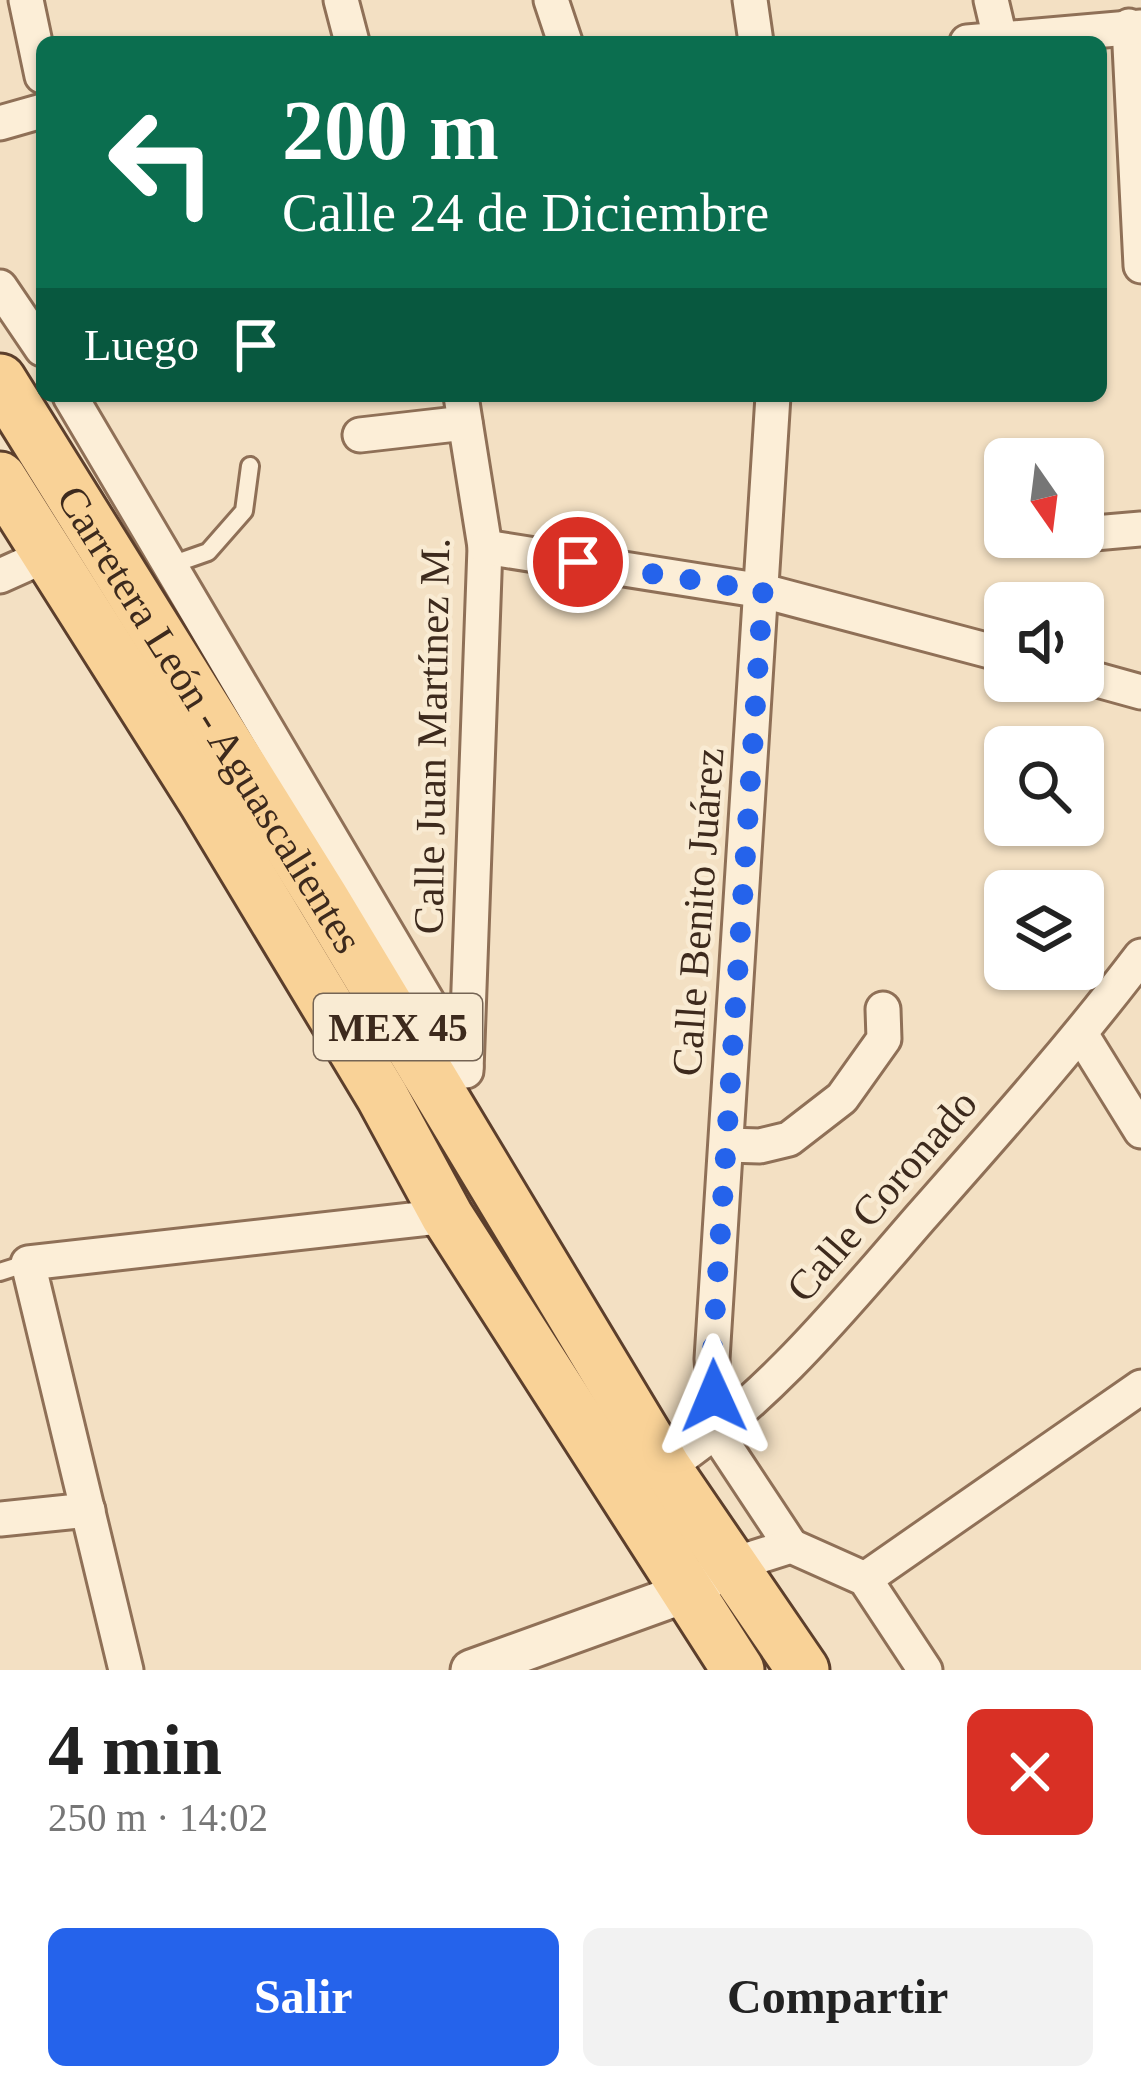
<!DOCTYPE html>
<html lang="es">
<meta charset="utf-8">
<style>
body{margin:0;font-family:Georgia,serif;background:#f2f2f2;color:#222;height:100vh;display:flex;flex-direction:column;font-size:45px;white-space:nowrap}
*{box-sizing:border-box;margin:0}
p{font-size:39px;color:#767676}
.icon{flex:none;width:66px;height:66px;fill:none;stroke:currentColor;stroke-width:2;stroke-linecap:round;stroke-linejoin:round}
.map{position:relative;height:1670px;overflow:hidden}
.side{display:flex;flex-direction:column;background:#fff;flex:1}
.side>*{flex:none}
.banner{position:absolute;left:36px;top:36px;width:1071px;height:366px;border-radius:18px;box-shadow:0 3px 9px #0004;background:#0b6e4f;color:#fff;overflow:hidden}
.needle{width:78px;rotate:166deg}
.tools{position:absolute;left:984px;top:438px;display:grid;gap:24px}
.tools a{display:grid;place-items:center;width:120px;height:120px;border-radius:18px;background:#fff;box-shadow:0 3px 9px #0004;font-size:60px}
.pin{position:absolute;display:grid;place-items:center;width:102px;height:102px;color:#fff;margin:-51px;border:6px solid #fff;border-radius:50%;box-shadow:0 3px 12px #0007}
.me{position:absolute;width:132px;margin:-66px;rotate:359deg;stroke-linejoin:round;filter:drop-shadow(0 0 9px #0008)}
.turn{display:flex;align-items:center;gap:42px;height:252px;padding:0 48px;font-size:54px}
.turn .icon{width:156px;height:156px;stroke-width:2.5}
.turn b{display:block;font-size:84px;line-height:102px}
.then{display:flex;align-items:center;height:114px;padding:0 48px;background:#0003;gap:24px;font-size:45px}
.round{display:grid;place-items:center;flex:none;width:126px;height:126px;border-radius:18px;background:#f2f2f2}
.summary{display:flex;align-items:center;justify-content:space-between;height:204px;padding:0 48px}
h1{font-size:72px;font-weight:600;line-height:90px}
.cta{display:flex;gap:24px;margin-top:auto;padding:24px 48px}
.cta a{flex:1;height:138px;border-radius:18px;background:#2563eb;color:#fff;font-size:48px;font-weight:600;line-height:138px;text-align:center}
.cta a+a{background:#f2f2f2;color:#222}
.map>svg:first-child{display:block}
</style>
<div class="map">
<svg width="1141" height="1670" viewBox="0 0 1141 1670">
<rect width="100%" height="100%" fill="#f3e0c3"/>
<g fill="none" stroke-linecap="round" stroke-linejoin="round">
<g stroke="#8f7057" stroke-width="22">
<g id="service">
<polyline points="168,566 208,552 244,511 250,466"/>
<polyline points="0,1272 28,1263"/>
</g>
</g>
<g stroke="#8f7057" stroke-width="39">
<g id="minor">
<polyline points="26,0 42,76"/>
<polyline points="341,0 352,42"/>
<polyline points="551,0 565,42"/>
<polyline points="750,0 756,42"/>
<polyline points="991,0 1000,38 997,42"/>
<polyline points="1129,26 1141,266"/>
<polyline points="967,42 1141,27"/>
<polyline points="0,123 42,111"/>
<polyline points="0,287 42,349"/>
<polyline points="70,396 466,1067"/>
<polyline points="461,396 485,547 466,1071"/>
<polyline points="773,396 712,1359 717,1434 791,1546"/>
<polyline points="360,435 465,423"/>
<polyline points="1083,534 1141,529"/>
<polyline points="1022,538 1040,537"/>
<polyline points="485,547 763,591 1005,655"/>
<polyline points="0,576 49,554"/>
<polyline points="1083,676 1141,692"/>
<polyline points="1081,1034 1141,1131"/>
<polyline points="727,1145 760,1146 789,1139 842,1098 884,1039 883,1009"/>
<path d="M665 1468C766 1402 842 1308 921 1217 996 1132 1072 1047 1141 956"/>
<polyline points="0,1519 88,1510"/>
<polyline points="731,1565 791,1546 865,1579 925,1670"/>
<polyline points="865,1579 1141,1387"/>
<polyline points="126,1670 28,1263 447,1216"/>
</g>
</g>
<g stroke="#8f7057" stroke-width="45">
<polyline id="tertiary" points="471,1670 687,1592 711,1577"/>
</g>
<g stroke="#5c3f2c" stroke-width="57">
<g id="primary">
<path id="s1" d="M0 380 323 899 665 1468 803 1670"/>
<polyline points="0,478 205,802 382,1096 447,1216 738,1670"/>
</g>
</g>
<use href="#service" stroke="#fceed7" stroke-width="16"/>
<use href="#minor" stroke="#fceed7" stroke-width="33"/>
<use href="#tertiary" stroke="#fceed7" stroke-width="39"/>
<use href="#primary" stroke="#f9d297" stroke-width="51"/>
</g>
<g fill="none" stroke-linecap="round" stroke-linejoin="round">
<polyline stroke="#2563eb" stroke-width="21" stroke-dasharray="0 37.8" points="578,562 763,591 712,1359 714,1396"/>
</g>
<g text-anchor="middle" stroke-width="9" stroke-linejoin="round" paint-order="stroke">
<rect fill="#f9ebd3" stroke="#756454" stroke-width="3" x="314" y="994" width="168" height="66" rx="9"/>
<g font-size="39" font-weight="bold" fill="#3d2a1d">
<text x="398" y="1041">MEX 45</text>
</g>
<g font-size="42" fill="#3d2a1d" stroke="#f9ebd3">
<text dy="15" stroke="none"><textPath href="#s1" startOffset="399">Carretera León - Aguascalientes</textPath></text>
<text transform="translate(431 736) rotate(-89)" y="15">Calle Juan Martínez M.</text>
<text transform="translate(697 912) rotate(-86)" y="15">Calle Benito Juárez</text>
<text transform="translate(881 1195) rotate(-49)" y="15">Calle Coronado</text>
</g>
</g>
</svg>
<div class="tools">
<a><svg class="needle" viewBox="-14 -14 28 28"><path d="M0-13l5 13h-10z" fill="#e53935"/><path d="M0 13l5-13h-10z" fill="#767676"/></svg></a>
<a><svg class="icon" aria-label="sound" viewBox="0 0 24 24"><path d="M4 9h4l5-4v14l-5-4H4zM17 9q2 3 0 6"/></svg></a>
<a><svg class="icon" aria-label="search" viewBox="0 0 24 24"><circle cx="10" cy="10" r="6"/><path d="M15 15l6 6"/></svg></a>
<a><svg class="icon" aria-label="layers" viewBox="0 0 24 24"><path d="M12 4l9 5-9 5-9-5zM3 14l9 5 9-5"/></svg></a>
</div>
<div class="pin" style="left:578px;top:562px;background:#d93025"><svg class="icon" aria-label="arrive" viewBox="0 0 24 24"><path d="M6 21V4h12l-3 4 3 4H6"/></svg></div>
<svg class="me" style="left:714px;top:1396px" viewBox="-20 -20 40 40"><path d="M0-17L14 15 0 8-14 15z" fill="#2563eb" stroke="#fff" stroke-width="4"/></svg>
<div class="banner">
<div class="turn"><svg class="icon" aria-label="left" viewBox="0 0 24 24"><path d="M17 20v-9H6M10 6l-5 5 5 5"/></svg><div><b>200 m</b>Calle 24 de Diciembre</div></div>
<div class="then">Luego<svg class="icon" aria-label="arrive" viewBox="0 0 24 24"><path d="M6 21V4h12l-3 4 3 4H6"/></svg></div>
</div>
</div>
<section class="side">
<div class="summary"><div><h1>4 min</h1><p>250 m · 14:02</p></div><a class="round" style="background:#d93025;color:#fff"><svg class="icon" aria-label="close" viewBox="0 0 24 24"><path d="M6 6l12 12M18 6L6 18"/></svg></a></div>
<div class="cta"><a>Salir</a><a>Compartir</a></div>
</section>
